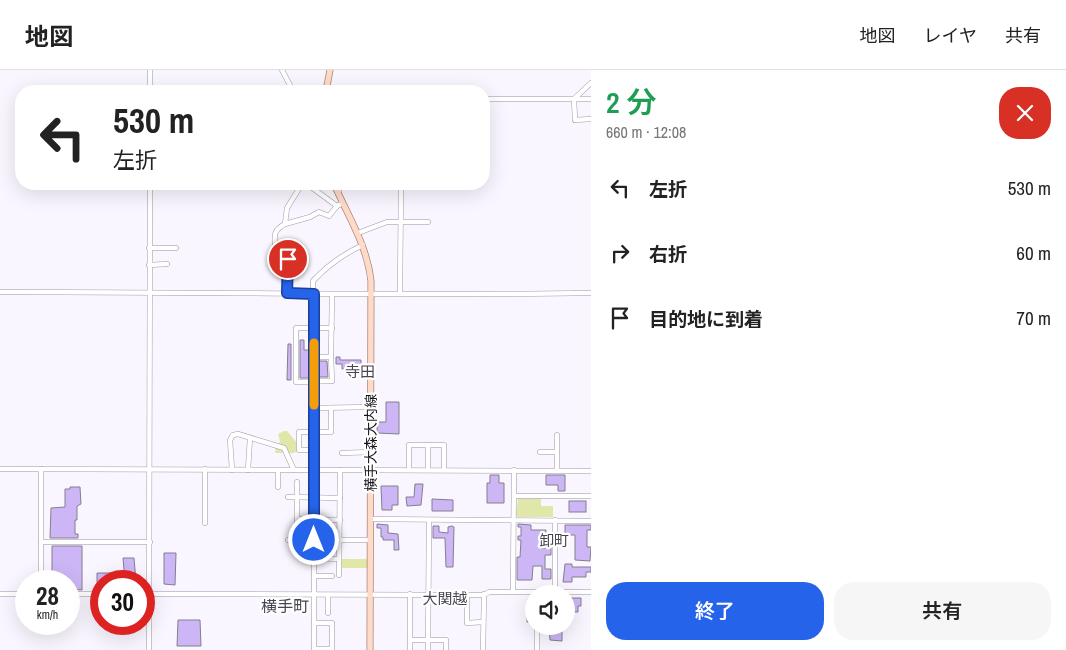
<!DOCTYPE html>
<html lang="ja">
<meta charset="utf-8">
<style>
body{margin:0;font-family:"Archivo Narrow","Noto Sans JP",sans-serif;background:#f6f6f6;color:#222;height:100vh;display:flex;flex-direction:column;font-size:19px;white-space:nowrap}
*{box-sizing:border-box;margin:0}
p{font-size:16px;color:#767676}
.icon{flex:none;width:28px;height:28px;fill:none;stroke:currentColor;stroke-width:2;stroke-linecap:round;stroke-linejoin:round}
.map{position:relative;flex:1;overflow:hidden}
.drawer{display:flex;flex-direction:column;background:#fff;width:475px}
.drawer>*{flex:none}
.hud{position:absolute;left:15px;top:15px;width:475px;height:105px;border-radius:20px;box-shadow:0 5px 20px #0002;background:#fff;color:#222;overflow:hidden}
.tools{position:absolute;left:525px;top:515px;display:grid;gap:10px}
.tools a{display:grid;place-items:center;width:50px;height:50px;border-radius:50%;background:#fff;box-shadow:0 5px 20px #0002;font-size:25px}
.speed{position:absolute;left:15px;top:500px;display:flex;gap:10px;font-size:25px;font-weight:700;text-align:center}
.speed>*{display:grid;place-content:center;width:65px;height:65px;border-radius:50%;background:#fff;box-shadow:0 5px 20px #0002;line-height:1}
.speed small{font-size:12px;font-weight:400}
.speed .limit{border:8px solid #d22;background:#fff;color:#111}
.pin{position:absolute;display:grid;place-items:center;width:42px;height:42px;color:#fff;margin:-21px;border:2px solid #fff;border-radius:50%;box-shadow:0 1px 5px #0007}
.me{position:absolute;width:55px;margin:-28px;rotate:0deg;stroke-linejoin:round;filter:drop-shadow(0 0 4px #0008)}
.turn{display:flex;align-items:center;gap:18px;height:105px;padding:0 15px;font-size:22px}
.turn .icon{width:65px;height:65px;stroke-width:2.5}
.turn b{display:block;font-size:35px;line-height:42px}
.round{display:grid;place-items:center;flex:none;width:52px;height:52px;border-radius:20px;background:#f6f6f6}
.overview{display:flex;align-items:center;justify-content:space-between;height:85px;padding:0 15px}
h1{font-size:30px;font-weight:600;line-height:38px;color:#1e9e55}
.cta{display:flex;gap:10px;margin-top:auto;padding:10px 15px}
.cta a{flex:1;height:58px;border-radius:20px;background:#2563eb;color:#fff;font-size:20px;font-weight:600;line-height:58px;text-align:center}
.cta a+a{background:#f6f6f6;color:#222}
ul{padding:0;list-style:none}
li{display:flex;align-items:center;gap:15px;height:65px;padding:0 15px}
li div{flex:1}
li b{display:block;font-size:19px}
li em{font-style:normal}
header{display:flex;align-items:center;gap:30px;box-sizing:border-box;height:70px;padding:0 25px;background:#fff;border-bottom:1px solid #e0e0e0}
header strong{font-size:24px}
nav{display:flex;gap:28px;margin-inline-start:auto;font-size:18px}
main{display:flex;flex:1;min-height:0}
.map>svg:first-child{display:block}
</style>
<header>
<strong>地図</strong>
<nav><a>地図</a><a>レイヤ</a><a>共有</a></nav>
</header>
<main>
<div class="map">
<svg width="591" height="580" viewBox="0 0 591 580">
<rect width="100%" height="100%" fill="#f9f6ff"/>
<g fill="#e1e7a8">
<polygon points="284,361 287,361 298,374 297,381 294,383 275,383 276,375 280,372 278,364"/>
<polygon points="518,428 541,428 541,436 553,436 553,447 518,447 516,445"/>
<polygon points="342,489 367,489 367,498 341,498"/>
</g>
<g fill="#cdb6f5" stroke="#837f8c">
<polygon points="300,270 304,270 304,280 309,280 309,308 300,308"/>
<polygon points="288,274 291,274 291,310 287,310"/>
<polygon points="336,287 340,287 340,290 361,290 361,295 353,295 353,297 342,299 342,294 336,294"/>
<polygon points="317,291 327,291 328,307 318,307"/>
<polygon points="386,332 399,332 399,364 377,363 377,352 386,352"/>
<polygon points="490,405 499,405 499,413 504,413 504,433 487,433 487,413 490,413"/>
<polygon points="546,405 565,405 565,421 558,421 558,415 546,415"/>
<polygon points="415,414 423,414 421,435 407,436 406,427 414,427"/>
<polygon points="381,416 398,416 398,435 392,435 392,440 382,440"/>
<polygon points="70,417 80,417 81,434 77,436 77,450 75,450 75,464 78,464 78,468 50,468 51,438 65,437 65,419 70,419"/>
<polygon points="432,429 453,430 453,441 432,441"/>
<rect x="569" y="431" width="17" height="11"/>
<polygon points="377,454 388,455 388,463 398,464 399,480 394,480 394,470 383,470 383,467 381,467 381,458 377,458"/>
<polygon points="518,454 531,455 531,460 546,460 546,466 544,466 544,470 541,470 541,478 551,478 551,485 545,485 545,499 551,499 551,509 542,509 542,496 533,496 532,510 517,510 517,487 520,487 521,470 518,470 518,466 521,466 521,457 518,457"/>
<polygon points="565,455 591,455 591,460 587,460 587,477 591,477 590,491 575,490 575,465 565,465"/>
<polygon points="433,456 439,456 439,462 448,463 448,457 452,456 454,457 453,497 446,497 445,468 433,468"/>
<polygon points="52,476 82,476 82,520 69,519 69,511 45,511 45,504 52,504"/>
<polygon points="164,483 176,483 175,515 164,514"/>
<polygon points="123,488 134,488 136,511 125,511"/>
<polygon points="565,494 572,494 572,497 591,497 591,502 586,502 586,507 572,507 572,512 563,512"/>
<polygon points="97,503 114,503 114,511 101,511 101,517 97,517"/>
<polygon points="567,528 581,528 581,536 578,536 578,542 566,542"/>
<polygon points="528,529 534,529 534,552 527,552"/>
<polygon points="178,550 200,550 201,576 177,576"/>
<polygon points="549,556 562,556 562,571 550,570"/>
</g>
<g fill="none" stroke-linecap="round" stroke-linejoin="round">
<g stroke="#a09ba9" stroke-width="5.5">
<g id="minor">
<polyline points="150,0 150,21"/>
<polyline points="282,0 293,21"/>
<polyline points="591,13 574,29 575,50 591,49"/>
<polyline points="484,29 591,29"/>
<polyline points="307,114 337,136"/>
<polyline points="338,122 342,114"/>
<polyline points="285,154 310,147 319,142 329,146 337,136 343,133"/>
<polyline points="358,163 387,152 428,152"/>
<polyline points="149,178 176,178"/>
<polyline points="149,195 167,194"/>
<path d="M0 222C197 222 394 226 591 223"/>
<path d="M287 223 288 189 275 176C274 164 274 160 285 154L287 138 302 114"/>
<polyline points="400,223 401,114"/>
<polyline points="314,287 331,287 332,311 296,312 296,258 332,258"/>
<polyline points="331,287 332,224"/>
<polyline points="314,338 371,337"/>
<polyline points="313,380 299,380 299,362 331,362 331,338"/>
<polyline points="540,382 557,382"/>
<polyline points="342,383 371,382"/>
<polyline points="0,399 591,401"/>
<polyline points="205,399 205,453"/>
<polyline points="232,400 230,370 233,365 238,364 284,378 294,400"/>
<polyline points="248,400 250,368"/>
<path d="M313 400V211C328 195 343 184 363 175"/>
<polyline points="409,400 409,375 444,375 444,400"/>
<polyline points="428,400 428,375"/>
<polyline points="557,400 557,365"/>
<polyline points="278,417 278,400"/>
<polyline points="514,426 591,426"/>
<polyline points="288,427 340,428"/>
<polyline points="297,449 340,450"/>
<polyline points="370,449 591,451"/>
<polyline points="288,470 370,470"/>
<polyline points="297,470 297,412"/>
<polyline points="41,472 150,472"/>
<polyline points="314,488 339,489"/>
<polyline points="339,505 340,400"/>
<polyline points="314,506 332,506"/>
<polyline points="41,511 41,399"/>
<polyline points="513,522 514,400"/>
<polyline points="555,522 555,450"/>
<polyline points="0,524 26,524"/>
<polyline points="69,524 101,524"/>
<polyline points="144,524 484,525 489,522 591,522"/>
<polyline points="467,525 467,553 483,552"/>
<polyline points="328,543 328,525"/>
<polyline points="410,570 446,570 446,580"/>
<polyline points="314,579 332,579 332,553 314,553"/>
<polyline points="149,580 150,114"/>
<polyline points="314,580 314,400"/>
<polyline points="410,580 410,524"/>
<polyline points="428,580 429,450"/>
<polyline points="483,580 484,524"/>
<polyline points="537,580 537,556"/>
</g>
</g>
<g stroke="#ad8573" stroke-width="7">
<g id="major">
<polyline points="326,21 330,0"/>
<path d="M334 114C348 146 367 175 371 211L370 580"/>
</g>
</g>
<use href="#minor" stroke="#fff" stroke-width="4.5"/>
<use href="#major" stroke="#fedac8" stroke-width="5.5"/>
</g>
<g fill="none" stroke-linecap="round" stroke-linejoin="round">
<g stroke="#184099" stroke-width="12">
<polyline id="route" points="288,189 287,223 314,224 314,470"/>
</g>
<use href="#route" stroke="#2563eb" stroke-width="9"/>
<polyline stroke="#f59e0b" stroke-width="9" points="314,335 314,273"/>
</g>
<g text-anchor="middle" stroke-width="4.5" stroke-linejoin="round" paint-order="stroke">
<g font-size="14" fill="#161419" stroke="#fff">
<text transform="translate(371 373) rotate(-90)" y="5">横手大森大内線</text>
</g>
<g font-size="15" fill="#494550" stroke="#fff">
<text x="360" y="307">寺田</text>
<text x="554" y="476">卸町</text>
<text x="445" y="534">大関越</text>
</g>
<g font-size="16" fill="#494550" stroke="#fff">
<text x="285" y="542">横手町</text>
</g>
</g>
</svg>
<div class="tools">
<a><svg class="icon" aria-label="sound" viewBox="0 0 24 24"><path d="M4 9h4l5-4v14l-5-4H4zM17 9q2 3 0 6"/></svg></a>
</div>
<div class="speed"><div>28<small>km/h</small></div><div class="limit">30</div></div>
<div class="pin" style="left:288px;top:189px;background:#d93025"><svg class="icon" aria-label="arrive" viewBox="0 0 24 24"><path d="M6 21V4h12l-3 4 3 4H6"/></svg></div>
<svg class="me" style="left:314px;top:470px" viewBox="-20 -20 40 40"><circle r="17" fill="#2563eb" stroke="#fff" stroke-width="3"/><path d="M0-11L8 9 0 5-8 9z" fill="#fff"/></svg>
<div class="hud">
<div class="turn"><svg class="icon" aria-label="left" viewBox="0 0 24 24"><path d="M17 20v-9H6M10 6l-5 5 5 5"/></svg><div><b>530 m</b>左折</div></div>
</div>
</div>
<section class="drawer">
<div class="overview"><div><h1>2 分</h1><p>660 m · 12:08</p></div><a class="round" style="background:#d93025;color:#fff"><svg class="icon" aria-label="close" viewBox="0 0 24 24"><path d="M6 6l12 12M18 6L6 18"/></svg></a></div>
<ul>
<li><svg class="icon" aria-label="left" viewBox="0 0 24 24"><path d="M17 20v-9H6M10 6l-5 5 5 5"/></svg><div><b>左折</b></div><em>530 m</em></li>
<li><svg class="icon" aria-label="right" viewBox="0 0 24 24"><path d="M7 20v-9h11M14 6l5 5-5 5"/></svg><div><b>右折</b></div><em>60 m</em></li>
<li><svg class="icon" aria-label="arrive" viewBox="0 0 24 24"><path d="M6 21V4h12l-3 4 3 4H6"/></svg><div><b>目的地に到着</b></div><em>70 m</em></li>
</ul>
<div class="cta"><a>終了</a><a>共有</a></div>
</section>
</main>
